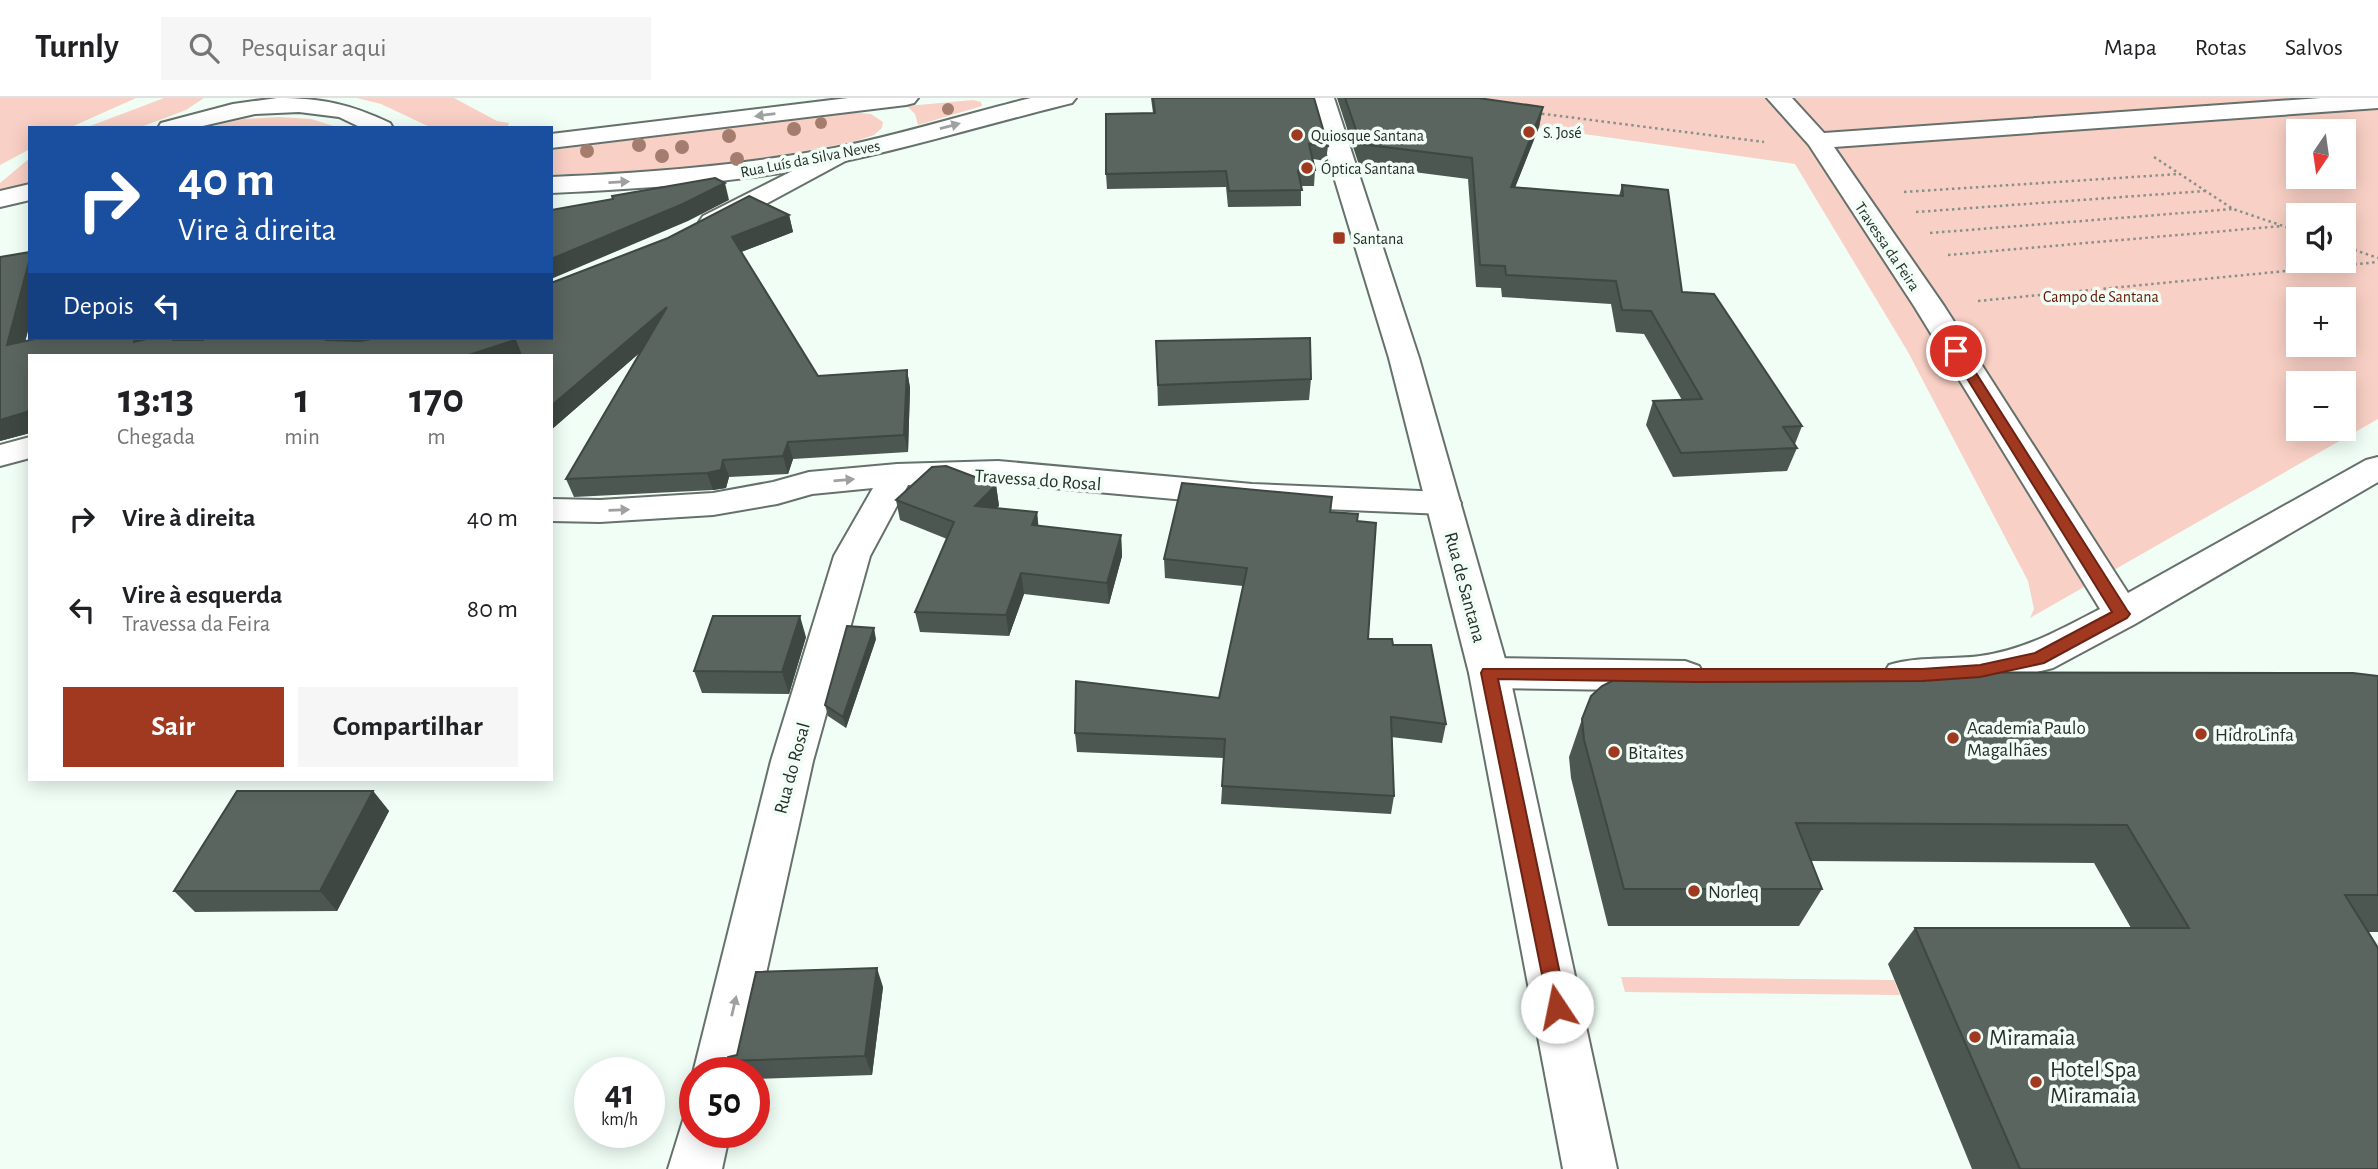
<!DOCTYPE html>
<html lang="pt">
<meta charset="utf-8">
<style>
body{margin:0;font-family:"Alegreya Sans",sans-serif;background:#f6f6f6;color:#202124;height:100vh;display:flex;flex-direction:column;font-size:26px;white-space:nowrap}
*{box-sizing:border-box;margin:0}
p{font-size:23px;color:#757577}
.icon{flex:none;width:38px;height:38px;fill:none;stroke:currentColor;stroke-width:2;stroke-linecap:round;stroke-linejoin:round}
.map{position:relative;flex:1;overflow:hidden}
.drawer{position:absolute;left:28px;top:256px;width:525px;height:427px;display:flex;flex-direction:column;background:#fff;border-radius:0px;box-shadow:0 4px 18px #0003}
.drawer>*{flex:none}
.banner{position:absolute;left:28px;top:28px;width:525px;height:214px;border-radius:0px;box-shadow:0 4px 18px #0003;background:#1a4fa0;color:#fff;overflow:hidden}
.needle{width:46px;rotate:193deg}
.buttons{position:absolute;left:2286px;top:21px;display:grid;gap:14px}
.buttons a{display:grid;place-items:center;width:70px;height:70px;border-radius:0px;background:#fff;box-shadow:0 4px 18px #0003;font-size:35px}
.speed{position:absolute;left:574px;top:959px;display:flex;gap:14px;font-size:35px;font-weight:700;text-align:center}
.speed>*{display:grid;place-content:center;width:91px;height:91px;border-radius:50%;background:#fff;box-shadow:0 4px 18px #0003;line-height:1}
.speed small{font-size:18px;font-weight:400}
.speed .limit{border:10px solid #d22;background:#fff;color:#111}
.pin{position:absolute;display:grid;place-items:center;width:60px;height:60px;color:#fff;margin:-30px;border:4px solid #fff;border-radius:50%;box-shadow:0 2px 7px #0007}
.me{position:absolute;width:77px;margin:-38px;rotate:349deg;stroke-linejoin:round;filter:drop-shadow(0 0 5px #0008)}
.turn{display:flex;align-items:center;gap:24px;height:147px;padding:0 35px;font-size:32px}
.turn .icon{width:91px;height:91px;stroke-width:2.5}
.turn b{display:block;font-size:49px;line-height:60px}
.then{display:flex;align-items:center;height:66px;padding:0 35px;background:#0003;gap:14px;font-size:26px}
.eta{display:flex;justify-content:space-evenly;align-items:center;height:119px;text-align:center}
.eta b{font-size:42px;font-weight:700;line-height:49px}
.cta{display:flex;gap:14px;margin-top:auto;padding:14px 35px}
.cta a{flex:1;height:80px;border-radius:0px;background:#a13820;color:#fff;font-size:28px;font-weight:700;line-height:80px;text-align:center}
.cta a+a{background:#f6f6f6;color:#202124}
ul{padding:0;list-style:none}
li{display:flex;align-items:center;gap:21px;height:91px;padding:0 35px}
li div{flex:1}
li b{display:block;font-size:26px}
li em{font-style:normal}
header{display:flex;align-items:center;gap:42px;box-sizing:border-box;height:98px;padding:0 35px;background:#fff;border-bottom:2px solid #e0e0e0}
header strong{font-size:33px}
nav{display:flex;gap:38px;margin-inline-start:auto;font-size:24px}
.search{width:490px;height:63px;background:#f6f6f6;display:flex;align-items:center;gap:18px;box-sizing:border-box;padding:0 24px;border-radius:0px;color:#757577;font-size:26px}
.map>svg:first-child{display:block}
</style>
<header>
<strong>Turnly</strong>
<div class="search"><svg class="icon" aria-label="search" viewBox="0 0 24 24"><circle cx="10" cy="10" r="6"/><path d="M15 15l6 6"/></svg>Pesquisar aqui</div>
<nav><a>Mapa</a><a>Rotas</a><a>Salvos</a></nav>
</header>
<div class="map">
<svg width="2378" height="1071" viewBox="0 0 2378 1071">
<rect width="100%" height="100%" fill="#f0fef6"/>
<g fill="#f9d0c5" fill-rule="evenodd">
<polygon points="0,0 136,0 69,30 30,30 30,51 0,67"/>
<polygon points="164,0 204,0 186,12 138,30 85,30"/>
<polygon points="357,0 454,0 497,23 509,25 507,30 432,30 381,6"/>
<path d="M1422 0H2378V321L2030 520 2034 511 2028 483 1908 254 1795 66 1422 13ZM2298 33H2343V79H2298ZM2298 117H2343V163H2298ZM2298 201H2343V247H2298ZM2298 285H2343V331H2298Z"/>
<polygon points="973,2 981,4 982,8 918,27 915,16 907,8"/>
<polygon points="852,14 871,16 883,24 882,30 874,37 853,44 720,68 551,77 551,52"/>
<polygon points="279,19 311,21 340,30 204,30 244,21"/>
<polygon points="30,60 30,86 0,94 0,85"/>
<polygon points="1621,879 1894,882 1900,897 1625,894"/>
</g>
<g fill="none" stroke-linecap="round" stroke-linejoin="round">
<g stroke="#65716a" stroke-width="4">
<g id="minor">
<path d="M1767 0H1792L1824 35 2321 0H2378V10L1834 49 1944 208 2128 495 2366 362 2378 359V384L2135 526 2053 570 1980 588 1903 592 1889 587 1883 577 1889 567C1918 558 1950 562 1980 558 2025 552 2061 531 2100 511L1914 208 1809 47Z"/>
<polygon points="840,49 849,51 852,56 849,61 721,130 712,132 703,130 699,124 703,118"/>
<polygon points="30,339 30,360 0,368 0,347"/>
<polygon points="998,363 1252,386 1444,394 1456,397 1461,405 1456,413 1444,416 1252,408 998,385 908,387 870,458 813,663 744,975 695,975 695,980 693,975 771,663 834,458 873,390 812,396 777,406 713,417 600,424 551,423 551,401 600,402 713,395 773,384 809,374 897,366"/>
<polygon points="1489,560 1685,563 1699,568 1705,578 1699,588 1685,593 1489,590 1475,585 1469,575 1475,565"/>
<polygon points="695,1012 695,1034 730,1034 722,1071 668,1071 685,1016"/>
</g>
</g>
<g stroke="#65716a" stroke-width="4">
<g id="major">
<path d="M277 0C322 0 350 6 390 25L393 30H362L339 19 299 14 255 16 194 30H158L161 25 233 6Z"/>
<polygon points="848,0 918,0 914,5 906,7 551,50 551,36"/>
<path d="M1031 0H1076L1072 5C982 27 891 56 799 72 717 86 634 91 551 95V79C646 75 740 68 834 50 900 37 965 16 1031 0Z"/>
<polygon points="1310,0 1334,0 1419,260 1509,575 1617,1071 1563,1071 1469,575 1389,260"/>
<polygon points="30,86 30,102 0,109 0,93"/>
</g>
</g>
<g stroke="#87918c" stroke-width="2.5" stroke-dasharray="2.5 3.5" stroke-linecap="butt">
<polyline points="1536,15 1764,44"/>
<polyline points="2154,59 2233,111 2298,133"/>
<polyline points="1904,94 2179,76"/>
<polyline points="1916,114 2205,93"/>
<polyline points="1930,135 2233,111"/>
<polyline points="2343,148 2378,160"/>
<polyline points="1948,157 2282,128"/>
<polyline points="1978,203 2378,164"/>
</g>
<use href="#minor" fill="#fff" fill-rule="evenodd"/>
<use href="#major" fill="#fff" fill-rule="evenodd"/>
</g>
<g fill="#a57d6f">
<circle cx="948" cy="11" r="6"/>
<circle cx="821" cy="25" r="6"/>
<circle cx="794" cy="31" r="7"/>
<circle cx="729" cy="38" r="7"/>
<circle cx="639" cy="47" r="7"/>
<circle cx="682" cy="49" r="7"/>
<circle cx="587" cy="53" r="7"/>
<circle cx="662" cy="58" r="7"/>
<circle cx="737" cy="61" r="7"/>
</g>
<g fill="#4d5751">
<polygon points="1151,0 1314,0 1328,48 1326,63 1313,61 1315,72 1314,88 1301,88 1301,108 1228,109 1226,89 1107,91 1106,76 1153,15"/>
<polygon points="1337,0 1478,0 1543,9 1539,29 1515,89 1619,98 1622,87 1682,194 1802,328 1795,346 1797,350 1787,373 1673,379 1646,327 1653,303 1682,302 1644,236 1616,234 1611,206 1502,199 1501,190 1476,189 1468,81 1359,67"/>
<polygon points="789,117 793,134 741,154 818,278 907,272 910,290 908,354 793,361 788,376 729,379 726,390 713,392 574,399 566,381 640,254 551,332 551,257 30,257 30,335 0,343 30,154 30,225 25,243 148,241 203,242 204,240 368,240 359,243 551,240"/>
<polygon points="1156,243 1311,281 1309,302 1158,308"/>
<polygon points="996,387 999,408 996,410 1037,414 1038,428 1121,437 1122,458 1109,506 1024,496 1009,538 920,534 915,514 947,441 900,422 896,402"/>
<polygon points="1332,399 1331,414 1357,423 1368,541 1393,547 1446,626 1442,645 1391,639 1394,698 1391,716 1221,706 1224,660 1077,654 1075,635 1219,600 1243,488 1165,480 1164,461"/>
<polygon points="806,539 789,596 702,595 694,573"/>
<polygon points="876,541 846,630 828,618 825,607"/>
<polygon points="2378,578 2378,834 2368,834 2378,1071 1972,1071 1888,866 1915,830 2131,830 2094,765 1811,763 1822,791 1799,828 1608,828 1571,680 1569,659 1582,621"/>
<polygon points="373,693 389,713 337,813 195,814 174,793"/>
<polygon points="883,889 872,977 754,981 754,975 734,975 727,963 737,957"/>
</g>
<g fill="#3e4742">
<polygon points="1543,9 1539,29 1507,110 1511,89"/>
<polygon points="725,85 729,102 688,123 551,181 551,161"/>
<polygon points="789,117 793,134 736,156 732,139"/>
<polygon points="30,160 30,225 20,264 7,247"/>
<polygon points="667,209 673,226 551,332 551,308"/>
<polygon points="135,240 148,240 146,257 134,244"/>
<polygon points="324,240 368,240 339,248 333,257"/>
<polygon points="515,242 521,257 469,257"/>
<polygon points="907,272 910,290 908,354 904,337"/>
<polygon points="30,313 30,335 0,343 0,322"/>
<polygon points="788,344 793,361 788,376 783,358"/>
<polygon points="723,362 729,379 726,390 713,392 707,375"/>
<polygon points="996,387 999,408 978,428 975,408"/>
<polygon points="1037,414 1039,434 1032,427"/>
<polygon points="1121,437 1122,458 1109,506 1107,485"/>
<polygon points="1021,475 1024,496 1009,538 1006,517"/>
<polygon points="800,518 806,539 789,596 782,574"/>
<polygon points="874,530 876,541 846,630 843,619"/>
<polygon points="373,693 389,713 337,813 320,793"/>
<polygon points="877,870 883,889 872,977 865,958"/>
</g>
<g fill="#59655e" stroke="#3e4742" stroke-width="2">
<polygon points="1153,0 1314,0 1328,48 1309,46 1315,72 1298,73 1302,92 1229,93 1226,73 1106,76 1106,16 1155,15"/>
<polygon points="1345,0 1478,0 1543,9 1511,89 1623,98 1622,87 1668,92 1682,194 1714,196 1802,328 1783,329 1797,350 1681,355 1653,303 1702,301 1651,213 1622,212 1616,183 1506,177 1505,168 1480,167 1472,60 1361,46"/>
<polygon points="715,80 725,85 683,106 551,161 551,112 613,101 612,98"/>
<polygon points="749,98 789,117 732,139 818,278 907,272 904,337 788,344 783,358 723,362 721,372 707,375 566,381 667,209 551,308 551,257 521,257 515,242 469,257 30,257 30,313 0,322 0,159 30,154 30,160 7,247 40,240 135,240 134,244 151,240 172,240 173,242 203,242 204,240 324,240 326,242 360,243 377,240 551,240 551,185 668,140"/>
<polygon points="1310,240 1311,281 1158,287 1156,243"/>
<polygon points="946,368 996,387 975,408 1037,414 1032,427 1121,437 1107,485 1021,475 1006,517 915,514 954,424 896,402 932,369"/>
<polygon points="1182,385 1332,399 1330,414 1358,416 1357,423 1376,425 1368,541 1392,541 1393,547 1431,547 1446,626 1391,619 1394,698 1222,688 1225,641 1075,635 1076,583 1219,600 1247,470 1164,461"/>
<polygon points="713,518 800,518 782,574 694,573"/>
<polygon points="847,528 874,530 843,619 825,607"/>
<polygon points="1654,574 2353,575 2378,578 2378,797 2345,797 2378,850 2378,1071 2020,1071 1915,830 2189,830 2127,727 1796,725 1822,791 1624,791 1584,642 1582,621 1591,598 1602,588 1618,580"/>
<polygon points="237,693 373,693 320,793 174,793"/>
<polygon points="877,870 865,958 727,963 728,959 737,957 756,874"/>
</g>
<defs><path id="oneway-solid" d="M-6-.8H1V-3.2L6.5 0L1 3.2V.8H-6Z" transform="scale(1.75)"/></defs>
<g fill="#9ea1a0">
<use href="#oneway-solid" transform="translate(765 17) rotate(173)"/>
<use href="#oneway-solid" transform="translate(950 28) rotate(-15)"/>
<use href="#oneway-solid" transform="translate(619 84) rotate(-3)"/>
<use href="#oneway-solid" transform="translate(844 382) rotate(-5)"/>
<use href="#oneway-solid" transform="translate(619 412) rotate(-2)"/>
<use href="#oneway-solid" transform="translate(734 908) rotate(-77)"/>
</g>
<polygon fill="#a13820" stroke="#692415" stroke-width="2" points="1956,249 1962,253 2127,512 2130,516 2127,520 2044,565 1980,579 1922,583 1697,584 1498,581 1567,909 1565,916 1557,919 1550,916 1481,575 1483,571 1922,571 1980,567 2035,555 2112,514 1950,253"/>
<g fill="#a13820" stroke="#f0fef6" stroke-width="2.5">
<circle cx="1529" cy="34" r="7"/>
<circle cx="1297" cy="37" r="7"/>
<circle cx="1307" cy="70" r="7"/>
<rect x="1332" y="133" width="14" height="14" rx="3.5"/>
<circle cx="2201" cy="636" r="7"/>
<circle cx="1953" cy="640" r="7"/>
<circle cx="1614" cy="654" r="7"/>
<circle cx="1694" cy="793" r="7"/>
<circle cx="1975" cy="939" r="7"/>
<circle cx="2036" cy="984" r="7"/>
</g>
<g text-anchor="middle" stroke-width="7" stroke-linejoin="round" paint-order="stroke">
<g font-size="16" fill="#282e2b" stroke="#f0fef6" text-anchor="start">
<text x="1543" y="40">S. José</text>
<text x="1311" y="43">Quiosque Santana</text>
<text x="1321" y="76">Óptica Santana</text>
<text x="1353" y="146">Santana</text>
</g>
<g font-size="16" fill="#282e2b" stroke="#f0fef6">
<text transform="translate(810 60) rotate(-11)" y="6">Rua Luís da Silva Neves</text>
<text transform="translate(1888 148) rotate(56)" y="6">Travessa da Feira</text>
</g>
<g font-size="16" fill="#671400" stroke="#f0fef6">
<text x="2101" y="204">Campo de Santana</text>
</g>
<g font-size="19" fill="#282e2b" stroke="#f0fef6">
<text transform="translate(1038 381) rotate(4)" y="7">Travessa do Rosal</text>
<text transform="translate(1466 489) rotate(75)" y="7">Rua de Santana</text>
<text transform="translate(791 670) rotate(-75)" y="7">Rua do Rosal</text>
</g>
<g font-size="19" fill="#282e2b" stroke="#f0fef6" text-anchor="start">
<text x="1967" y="636">Academia Paulo<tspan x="1967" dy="22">Magalhães</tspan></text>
<text x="2215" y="643">HidroLinfa</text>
<text x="1628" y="661">Bitaites</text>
<text x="1708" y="800">Norleq</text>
</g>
<g font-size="23" fill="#282e2b" stroke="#f0fef6" text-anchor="start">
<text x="1989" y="947">Miramaia</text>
<text x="2050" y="979">Hotel Spa<tspan x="2050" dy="26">Miramaia</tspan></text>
</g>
</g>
</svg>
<div class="buttons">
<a><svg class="needle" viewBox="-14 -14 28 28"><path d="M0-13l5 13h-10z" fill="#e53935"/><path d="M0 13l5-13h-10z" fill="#757577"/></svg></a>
<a><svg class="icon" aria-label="sound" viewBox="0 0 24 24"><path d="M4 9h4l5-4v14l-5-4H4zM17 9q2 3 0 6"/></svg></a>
<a>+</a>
<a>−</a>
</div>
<div class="speed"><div>41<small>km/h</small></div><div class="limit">50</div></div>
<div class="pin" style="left:1956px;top:253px;background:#d93025"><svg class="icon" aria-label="arrive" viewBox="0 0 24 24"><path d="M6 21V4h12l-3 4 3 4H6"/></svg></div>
<svg class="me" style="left:1557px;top:909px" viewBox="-20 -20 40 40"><circle r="19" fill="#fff"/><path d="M0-13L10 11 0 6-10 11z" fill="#a13820"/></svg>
<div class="banner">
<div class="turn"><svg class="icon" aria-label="right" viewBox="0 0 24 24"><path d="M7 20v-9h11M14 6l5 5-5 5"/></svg><div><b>40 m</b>Vire à direita</div></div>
<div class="then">Depois<svg class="icon" aria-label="left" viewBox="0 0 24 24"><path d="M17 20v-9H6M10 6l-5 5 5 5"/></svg></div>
</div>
<section class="drawer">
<div class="eta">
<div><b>13:13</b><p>Chegada</p></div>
<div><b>1</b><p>min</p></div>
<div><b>170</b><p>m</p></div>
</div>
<ul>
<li><svg class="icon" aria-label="right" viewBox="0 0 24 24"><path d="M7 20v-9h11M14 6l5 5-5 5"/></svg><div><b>Vire à direita</b></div><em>40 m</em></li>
<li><svg class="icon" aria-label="left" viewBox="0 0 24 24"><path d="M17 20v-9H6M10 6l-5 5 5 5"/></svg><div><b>Vire à esquerda</b><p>Travessa da Feira</p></div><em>80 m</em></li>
</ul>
<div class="cta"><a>Sair</a><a>Compartilhar</a></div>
</section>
</div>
